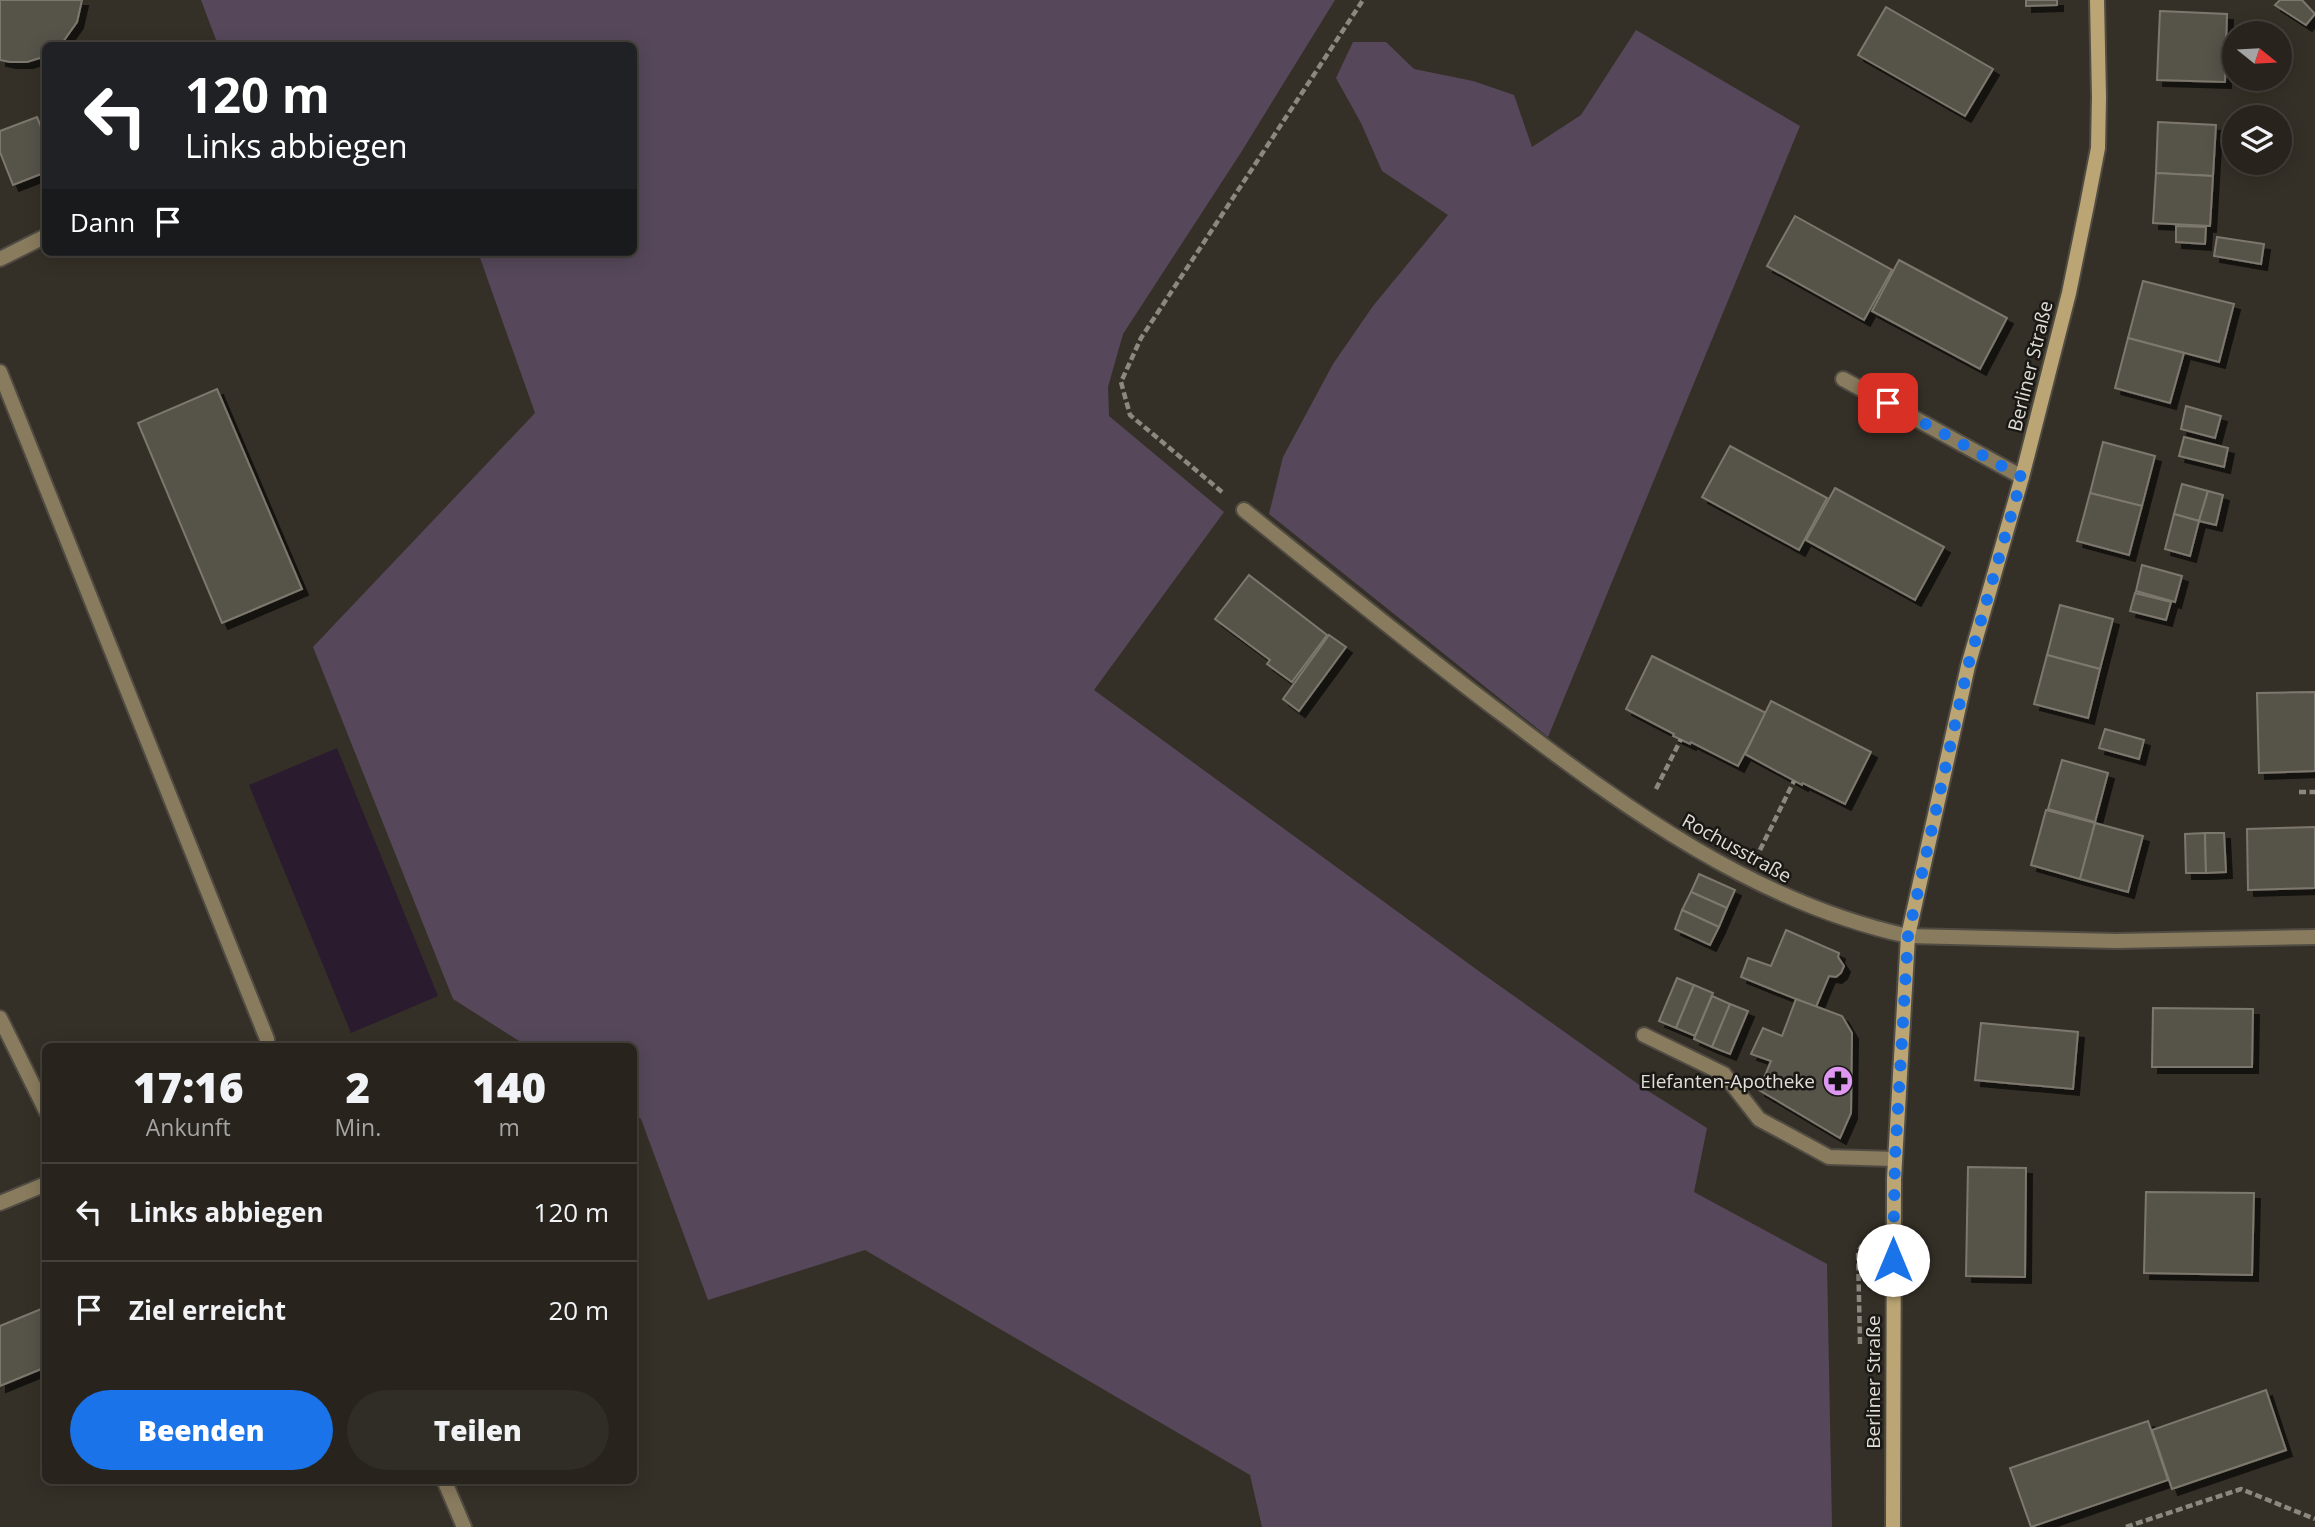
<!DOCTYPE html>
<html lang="de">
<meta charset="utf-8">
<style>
body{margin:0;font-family:"Open Sans",sans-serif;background:#302c26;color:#f1f3f6;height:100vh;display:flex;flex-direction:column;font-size:26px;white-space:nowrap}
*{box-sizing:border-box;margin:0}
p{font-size:23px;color:#a5a4a4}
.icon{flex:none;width:38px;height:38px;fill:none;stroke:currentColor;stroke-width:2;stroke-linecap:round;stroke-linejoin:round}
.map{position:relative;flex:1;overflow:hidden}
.side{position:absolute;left:42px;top:1043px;width:595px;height:441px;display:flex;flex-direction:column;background:#28241d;border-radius:10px;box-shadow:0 4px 18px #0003,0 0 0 2px #44413b}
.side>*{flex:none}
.banner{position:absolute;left:42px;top:42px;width:595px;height:214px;border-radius:10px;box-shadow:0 4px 18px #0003,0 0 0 2px #44413b;background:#202124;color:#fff;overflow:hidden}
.needle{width:46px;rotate:108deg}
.tools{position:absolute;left:2222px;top:21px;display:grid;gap:14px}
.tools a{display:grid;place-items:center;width:70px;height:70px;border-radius:50%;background:#28241d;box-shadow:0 4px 18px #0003,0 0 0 2px #44413b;font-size:35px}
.pin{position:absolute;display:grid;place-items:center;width:60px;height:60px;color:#fff;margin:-30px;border-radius:14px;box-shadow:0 4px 10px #0006}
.me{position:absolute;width:77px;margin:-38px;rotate:0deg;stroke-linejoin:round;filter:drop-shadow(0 0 5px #0008)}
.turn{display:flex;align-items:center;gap:24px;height:147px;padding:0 28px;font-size:32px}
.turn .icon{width:91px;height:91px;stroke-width:2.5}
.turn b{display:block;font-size:49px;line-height:60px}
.then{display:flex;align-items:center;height:66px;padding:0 28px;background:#0003;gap:14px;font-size:26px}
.eta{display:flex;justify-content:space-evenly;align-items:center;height:119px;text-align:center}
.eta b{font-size:42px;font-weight:800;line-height:49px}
.primary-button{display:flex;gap:14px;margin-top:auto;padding:14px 28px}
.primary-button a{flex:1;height:80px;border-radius:42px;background:#1a73e8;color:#fff;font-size:28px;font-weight:800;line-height:80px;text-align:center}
.primary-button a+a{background:#302c26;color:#f1f3f6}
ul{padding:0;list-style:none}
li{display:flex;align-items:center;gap:21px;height:98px;padding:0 28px;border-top:2px solid #44413b}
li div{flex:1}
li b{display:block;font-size:26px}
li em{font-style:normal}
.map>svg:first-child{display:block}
</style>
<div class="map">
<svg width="2315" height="1527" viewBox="0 0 2315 1527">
<defs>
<filter id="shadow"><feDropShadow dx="6" dy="6" stdDeviation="0" flood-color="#0009"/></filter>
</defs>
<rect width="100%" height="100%" fill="#353027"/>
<g fill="#56485a">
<polygon points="201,0 1335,0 1240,154 1123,334 1108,387 1109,416 1224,512 1094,690 1480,972 1645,1089 1707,1128 1694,1192 1827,1264 1832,1527 1262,1527 1250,1475 865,1250 708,1300 641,1119 634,1114 634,1046 527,1046 453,999 313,647 535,413 478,252 634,252 634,46 218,45"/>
<polygon points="1636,30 1800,126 1548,737 1269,514 1283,457 1333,364 1373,306 1448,215 1382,171 1361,123 1336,78 1353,42 1386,42 1414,69 1473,81 1514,95 1532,147 1581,115"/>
</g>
<polygon fill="#2b1b2f" points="337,748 438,996 351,1033 249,785"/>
<g fill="#575248" stroke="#7d786e" stroke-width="2" filter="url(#shadow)">
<polygon points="0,0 82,0 77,22 60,46 46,46 46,56 43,57 27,62 10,62 0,60"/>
<polygon points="2026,0 2057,0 2057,5 2026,6"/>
<polygon points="2280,0 2302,0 2315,14 2306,25 2275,5"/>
<polygon points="1886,7 1993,69 1965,116 1858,55"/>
<polygon points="2160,11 2227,14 2225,82 2157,80"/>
<polygon points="37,117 46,139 46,172 13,185 0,152 0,131"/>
<polygon points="2158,122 2216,125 2213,176 2156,173"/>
<polygon points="2156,173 2213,176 2210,226 2153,223"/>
<polygon points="1795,216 1892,270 1864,320 1767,266"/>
<polygon points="2176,226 2206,227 2205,244 2176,242"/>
<polygon points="2217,237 2264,244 2261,264 2214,256"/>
<polygon points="1899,260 2007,318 1980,369 1872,311"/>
<polygon points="2143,281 2234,304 2219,362 2128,338"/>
<polygon points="2128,338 2184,353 2170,403 2115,388"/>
<polygon points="217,389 302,589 222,623 138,423"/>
<polygon points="2186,406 2221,416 2215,438 2181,429"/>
<polygon points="2184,437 2228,448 2224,467 2179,456"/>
<polygon points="2103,442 2155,456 2142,506 2090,493"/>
<polygon points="1730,446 1827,498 1799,550 1702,497"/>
<polygon points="2182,484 2208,491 2199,521 2174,514"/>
<polygon points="1835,488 1944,547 1915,600 1806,540"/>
<polygon points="2208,491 2223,495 2216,525 2199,521"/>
<polygon points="2090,493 2142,506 2129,555 2077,541"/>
<polygon points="2174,514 2199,521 2190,556 2165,549"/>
<polygon points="2142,565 2182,576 2175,602 2136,591"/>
<polygon points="1249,575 1327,635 1292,682 1267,664 1270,660 1215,619"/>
<polygon points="2135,593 2171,602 2166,620 2130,611"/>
<polygon points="2060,605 2113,619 2100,669 2047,655"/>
<polygon points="1329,635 1346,647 1299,711 1283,699"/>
<polygon points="2047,655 2100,669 2088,718 2034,704"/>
<polygon points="1652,656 1766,713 1738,766 1691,742 1690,744 1673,736 1674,734 1626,709"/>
<polygon points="2315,692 2315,771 2259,773 2257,693"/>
<polygon points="1771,701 1871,752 1845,804 1803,783 1802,785 1745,754"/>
<polygon points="2105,729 2144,740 2139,759 2099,748"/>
<polygon points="2062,760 2108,773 2095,822 2048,809"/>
<polygon points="2046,810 2095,823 2080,879 2031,865"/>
<polygon points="2095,823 2143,836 2128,892 2080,879"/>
<polygon points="2315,827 2315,888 2248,890 2247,829"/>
<polygon points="2205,833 2206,873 2186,873 2185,834"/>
<polygon points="2205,833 2224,833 2226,872 2206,873"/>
<polygon points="1699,874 1735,890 1727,908 1691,892"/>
<polygon points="1691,892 1727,908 1719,927 1682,910"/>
<polygon points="1682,910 1719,927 1710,945 1675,929"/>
<polygon points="1786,930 1839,953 1838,957 1844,966 1841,973 1836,977 1829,976 1816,1007 1741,977 1748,958 1771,966"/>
<polygon points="1677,978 1694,985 1676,1028 1659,1021"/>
<polygon points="1694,985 1713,993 1695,1036 1676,1028"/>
<polygon points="1712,996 1730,1004 1712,1047 1694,1039"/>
<polygon points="1796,999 1842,1016 1852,1033 1851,1113 1840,1138 1759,1090 1771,1061 1751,1054 1763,1028 1782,1036"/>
<polygon points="1730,1004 1748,1011 1730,1054 1712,1047"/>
<polygon points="2153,1008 2253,1009 2252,1067 2152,1067"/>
<polygon points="1981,1023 2078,1032 2073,1089 1975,1080"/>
<polygon points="1968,1167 2026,1168 2025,1277 1966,1276"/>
<polygon points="2146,1192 2254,1193 2252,1275 2144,1273"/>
<polygon points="46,1307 46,1367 0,1386 0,1326"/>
<polygon points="2266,1390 2286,1450 2172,1489 2152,1430"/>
<polygon points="2148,1421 2168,1480 2031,1527 2010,1468"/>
</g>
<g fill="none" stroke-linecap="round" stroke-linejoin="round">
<g stroke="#504c43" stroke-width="18">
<g id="lane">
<polyline points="0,259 46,236"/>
<polyline points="0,372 267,1039 267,1046"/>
<polyline points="1843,379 2022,477"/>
<polyline points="0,1018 46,1111"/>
<polyline points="1644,1035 1724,1074 1759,1119 1829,1157 1895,1159"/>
<polyline points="0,1203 46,1184"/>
<polyline points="444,1480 464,1527"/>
</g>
</g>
<g stroke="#504c43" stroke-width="18">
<path id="street" d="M1244 510C1331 580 1417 650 1506 717 1628 810 1756 903 1908 936L2116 941 2315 937"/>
</g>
<g stroke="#504c43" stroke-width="18">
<polyline id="secondary" points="1893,1527 1894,1179 1908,936 1968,666 2022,477 2069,293 2087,205 2098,148 2099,97 2097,0"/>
</g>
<g stroke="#8c8880" stroke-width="4.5" stroke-dasharray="7 3.5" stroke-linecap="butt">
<polyline points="1222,492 1130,415 1121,382 1141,338 1363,0"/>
<polyline points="1656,789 1681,739"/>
<polyline points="2299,792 2315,792"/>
<polyline points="1760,850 1794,781"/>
<polyline points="1860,1344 1858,1252 1862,1245"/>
<polyline points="2126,1527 2241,1489 2315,1519"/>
</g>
<use href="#lane" stroke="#897b5d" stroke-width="14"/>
<use href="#street" stroke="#897b5d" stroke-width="14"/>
<use href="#secondary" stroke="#bba574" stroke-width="14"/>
</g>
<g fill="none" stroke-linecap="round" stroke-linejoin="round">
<polyline stroke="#1a73e8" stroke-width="12" stroke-dasharray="0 21.6" points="1888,403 2022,477 1968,666 1908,936 1895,1159 1893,1260"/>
</g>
<defs>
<g id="pharmacy-disc" transform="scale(1.575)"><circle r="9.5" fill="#de98f2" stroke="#1a1814"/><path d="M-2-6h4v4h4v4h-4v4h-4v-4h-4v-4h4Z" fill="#111"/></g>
</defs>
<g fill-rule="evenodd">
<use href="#pharmacy-disc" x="1838" y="1081"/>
</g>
<g text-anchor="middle" stroke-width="5" stroke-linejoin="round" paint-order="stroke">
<g font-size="19" fill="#e0ddd7" stroke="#1a1814">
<text transform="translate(2030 366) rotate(-76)" y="7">Berliner Straße</text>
<text transform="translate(1737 848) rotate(29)" y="7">Rochusstraße</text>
<text transform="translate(1873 1382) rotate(-90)" y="7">Berliner Straße</text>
</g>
<g font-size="19" fill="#e0ddd7" stroke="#1a1814" text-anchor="end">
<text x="1815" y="1088">Elefanten-Apotheke</text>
</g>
</g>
</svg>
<div class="tools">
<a><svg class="needle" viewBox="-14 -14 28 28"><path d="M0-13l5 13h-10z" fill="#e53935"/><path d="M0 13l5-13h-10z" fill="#a5a4a4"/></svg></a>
<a><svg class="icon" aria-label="layers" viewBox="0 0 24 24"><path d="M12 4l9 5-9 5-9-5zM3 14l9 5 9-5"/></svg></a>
</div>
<div class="pin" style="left:1888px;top:403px;background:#d93025"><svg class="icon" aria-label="arrive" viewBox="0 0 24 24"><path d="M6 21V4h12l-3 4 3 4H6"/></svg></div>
<svg class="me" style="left:1893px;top:1260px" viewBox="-20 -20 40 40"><circle r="19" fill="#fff"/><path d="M0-13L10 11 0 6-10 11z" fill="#1a73e8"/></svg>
<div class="banner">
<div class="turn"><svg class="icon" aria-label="left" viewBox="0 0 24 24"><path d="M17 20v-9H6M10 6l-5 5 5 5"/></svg><div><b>120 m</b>Links abbiegen</div></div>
<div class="then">Dann<svg class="icon" aria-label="arrive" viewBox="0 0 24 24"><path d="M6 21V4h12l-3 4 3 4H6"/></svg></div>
</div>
<section class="side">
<div class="eta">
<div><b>17:16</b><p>Ankunft</p></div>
<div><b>2</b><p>Min.</p></div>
<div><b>140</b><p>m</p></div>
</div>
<ul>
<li><svg class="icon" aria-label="left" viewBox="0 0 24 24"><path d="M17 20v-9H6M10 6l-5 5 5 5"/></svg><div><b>Links abbiegen</b></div><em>120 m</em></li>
<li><svg class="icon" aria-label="arrive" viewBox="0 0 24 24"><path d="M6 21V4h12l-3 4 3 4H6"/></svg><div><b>Ziel erreicht</b></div><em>20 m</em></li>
</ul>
<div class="primary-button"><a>Beenden</a><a>Teilen</a></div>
</section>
</div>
